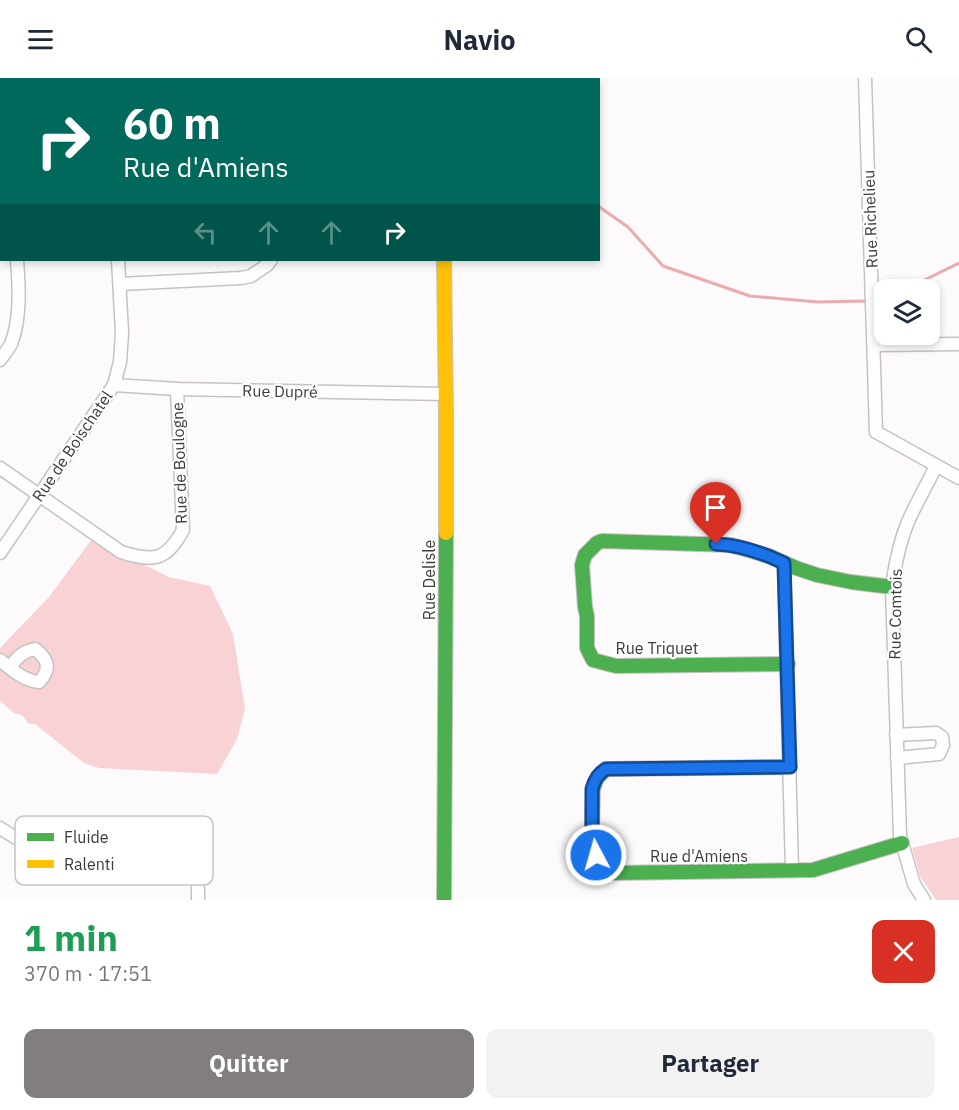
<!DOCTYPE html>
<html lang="fr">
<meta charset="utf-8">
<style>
body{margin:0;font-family:"IBM Plex Sans",sans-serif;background:#f2f2f3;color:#1f2937;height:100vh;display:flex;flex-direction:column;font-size:22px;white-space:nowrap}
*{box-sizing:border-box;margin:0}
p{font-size:20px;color:#747a83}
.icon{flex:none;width:33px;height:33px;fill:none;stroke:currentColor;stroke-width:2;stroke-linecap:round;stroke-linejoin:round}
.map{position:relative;height:822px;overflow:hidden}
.panel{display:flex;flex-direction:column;background:#fff;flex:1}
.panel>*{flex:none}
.banner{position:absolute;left:0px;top:0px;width:600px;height:183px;box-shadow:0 3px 9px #0003;background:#00695c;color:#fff;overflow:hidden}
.tools{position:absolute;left:874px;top:201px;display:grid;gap:12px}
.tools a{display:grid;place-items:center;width:66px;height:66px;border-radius:12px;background:#fff;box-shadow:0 3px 9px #0003;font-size:30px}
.pin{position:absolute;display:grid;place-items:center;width:51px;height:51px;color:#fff;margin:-62px -26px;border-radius:50% 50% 50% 0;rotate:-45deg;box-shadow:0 0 6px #0007}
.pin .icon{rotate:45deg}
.me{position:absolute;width:66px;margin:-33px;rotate:354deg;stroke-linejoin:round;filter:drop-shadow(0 0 4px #0008)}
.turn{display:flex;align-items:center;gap:21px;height:126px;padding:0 24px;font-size:27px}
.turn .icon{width:78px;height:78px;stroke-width:2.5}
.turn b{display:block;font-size:42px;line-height:51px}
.lanes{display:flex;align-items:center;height:57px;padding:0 24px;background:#0003;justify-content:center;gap:30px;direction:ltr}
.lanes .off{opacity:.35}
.round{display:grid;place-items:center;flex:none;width:63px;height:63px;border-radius:12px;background:#f2f2f3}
.headline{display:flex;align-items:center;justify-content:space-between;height:102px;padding:0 24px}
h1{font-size:36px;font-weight:800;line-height:45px;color:#1e9e55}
.button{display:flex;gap:12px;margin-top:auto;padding:12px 24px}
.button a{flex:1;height:69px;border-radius:12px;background:#827e7e;color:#fff;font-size:24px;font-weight:800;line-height:69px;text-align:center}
.button a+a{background:#f2f2f3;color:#1f2937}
header{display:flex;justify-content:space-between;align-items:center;height:78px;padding:0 24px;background:#fff;font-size:27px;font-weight:800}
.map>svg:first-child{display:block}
</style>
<header><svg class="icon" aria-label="menu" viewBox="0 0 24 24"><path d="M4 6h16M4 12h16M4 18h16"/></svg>Navio<svg class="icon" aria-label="search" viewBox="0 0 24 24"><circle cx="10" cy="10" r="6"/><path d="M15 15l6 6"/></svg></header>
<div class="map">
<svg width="959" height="822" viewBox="0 0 959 822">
<rect width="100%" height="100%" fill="#fcfafa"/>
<g fill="#f8d2d4">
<polygon points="95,457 120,475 169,499 210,508 233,556 245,631 237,661 217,696 99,690 84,685 35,646 29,646 22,637 14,635 0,623 0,570 49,519"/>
<polygon points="959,759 959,822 936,822 920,798 912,770"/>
</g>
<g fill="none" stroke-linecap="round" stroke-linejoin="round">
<g stroke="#eaacaf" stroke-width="3">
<polyline points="255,0 266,2"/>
<polyline points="425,0 428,2"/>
<polyline points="113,2 121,0"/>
<polyline points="410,2 414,0"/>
<polyline points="0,25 2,24"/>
<polyline points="598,128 628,149 663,188 750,218 818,224 867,223"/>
<polyline points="904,212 959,185"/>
<polyline points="874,223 881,222 885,221"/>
</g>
<g stroke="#c6c2c2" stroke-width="15">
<g id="street">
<polyline points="865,0 876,354 959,400"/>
<polyline points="120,206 241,200 251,198 267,187 271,182"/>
<polyline points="875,267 959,266"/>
<path d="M0 282C3 277 8 272 11 266 21 241 19 208 17 182"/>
<polyline points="114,307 177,311 446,316"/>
<path d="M0 390 121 474C154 484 166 483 183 452L177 311"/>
<polyline points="0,475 114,307 120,284 122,255 118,182"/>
<polyline points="784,485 792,793"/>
<path d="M0 582C11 591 24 603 39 604 51 591 49 582 35 571 21 574 18 579 10 589"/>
<polyline points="896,657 936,655 942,659 943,667 939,676 897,680"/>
<path d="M0 750 24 765 57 775 172 774C199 782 198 798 198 822"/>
<path d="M924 822 914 806 900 758 892 509C895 487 899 465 908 444 916 425 927 407 936 388"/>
</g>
</g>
<g stroke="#c6c2c2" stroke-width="16">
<g id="fast">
<polyline points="788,586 616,588 593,582 587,570 587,538 585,529 582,487 585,477 597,465 602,463 731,467 769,478 796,490 817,497 851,504 892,509"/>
<polyline points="790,689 606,691 597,700 593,711 592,746 596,777 600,789 613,795 813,792 902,765"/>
<polyline points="444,822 446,455"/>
</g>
</g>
<g stroke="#c6c2c2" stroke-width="16">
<g id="slow">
<polyline points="442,0 442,2"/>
<polyline points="444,182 446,337 446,455"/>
</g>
</g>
<use href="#street" stroke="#fffefe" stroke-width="12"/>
<use href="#fast" stroke="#4caf50" stroke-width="14"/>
<use href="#slow" stroke="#ffc107" stroke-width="14"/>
</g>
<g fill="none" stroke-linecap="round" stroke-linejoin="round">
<g stroke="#114b97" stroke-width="15">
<path id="route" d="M596 777 592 746V711C594 703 599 695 606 691L790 689 784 485C763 475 740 467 716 466"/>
</g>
<use href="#route" stroke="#1a73e8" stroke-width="10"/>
</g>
<g text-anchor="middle" stroke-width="4.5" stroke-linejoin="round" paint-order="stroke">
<g font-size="16" fill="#403b3b" stroke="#fff">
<text transform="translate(870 141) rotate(-92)" y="6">Rue Richelieu</text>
<text transform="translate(280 313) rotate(1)" y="6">Rue Dupré</text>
<text transform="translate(72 368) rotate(-56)" y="6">Rue de Boischatel</text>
<text transform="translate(179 385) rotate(-92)" y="6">Rue de Boulogne</text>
<text transform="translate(429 502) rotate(-90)" y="6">Rue Delisle</text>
<text transform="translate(895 536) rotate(-89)" y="6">Rue Comtois</text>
<text x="657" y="576">Rue Triquet</text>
<text x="699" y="784">Rue d'Amiens</text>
</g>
</g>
<rect x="15" y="738" width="198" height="69" rx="9" fill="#fff" stroke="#c6c4c4" stroke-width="1.5"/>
<rect x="27" y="755" width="27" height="8" fill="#4caf50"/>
<rect x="27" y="782" width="27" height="8" fill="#ffc107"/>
<g font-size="16" fill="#403b3b">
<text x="64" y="765">Fluide</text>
<text x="64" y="792">Ralenti</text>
</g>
</svg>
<div class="tools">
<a><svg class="icon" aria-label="layers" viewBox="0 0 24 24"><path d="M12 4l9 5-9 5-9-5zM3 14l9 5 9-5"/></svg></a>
</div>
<div class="pin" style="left:716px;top:466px;background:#d93025"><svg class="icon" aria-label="arrive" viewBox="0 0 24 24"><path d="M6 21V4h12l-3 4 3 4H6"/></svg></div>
<svg class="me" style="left:596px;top:777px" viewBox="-20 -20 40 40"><circle r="17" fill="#1a73e8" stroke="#fff" stroke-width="3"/><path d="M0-11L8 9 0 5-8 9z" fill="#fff"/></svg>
<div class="banner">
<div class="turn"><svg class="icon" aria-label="right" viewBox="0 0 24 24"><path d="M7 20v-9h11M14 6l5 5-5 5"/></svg><div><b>60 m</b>Rue d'Amiens</div></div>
<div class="lanes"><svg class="icon off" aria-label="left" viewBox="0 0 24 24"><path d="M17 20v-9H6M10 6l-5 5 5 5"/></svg><svg class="icon off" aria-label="ahead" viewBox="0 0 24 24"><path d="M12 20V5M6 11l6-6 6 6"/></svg><svg class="icon off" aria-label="ahead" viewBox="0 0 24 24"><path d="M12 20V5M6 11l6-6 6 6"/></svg><svg class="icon" aria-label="right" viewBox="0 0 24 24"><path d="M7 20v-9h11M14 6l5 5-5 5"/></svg></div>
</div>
</div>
<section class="panel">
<div class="headline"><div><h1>1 min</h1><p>370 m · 17:51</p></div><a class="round" style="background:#d93025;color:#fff"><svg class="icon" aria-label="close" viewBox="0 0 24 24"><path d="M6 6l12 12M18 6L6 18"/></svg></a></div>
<div class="button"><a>Quitter</a><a>Partager</a></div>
</section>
